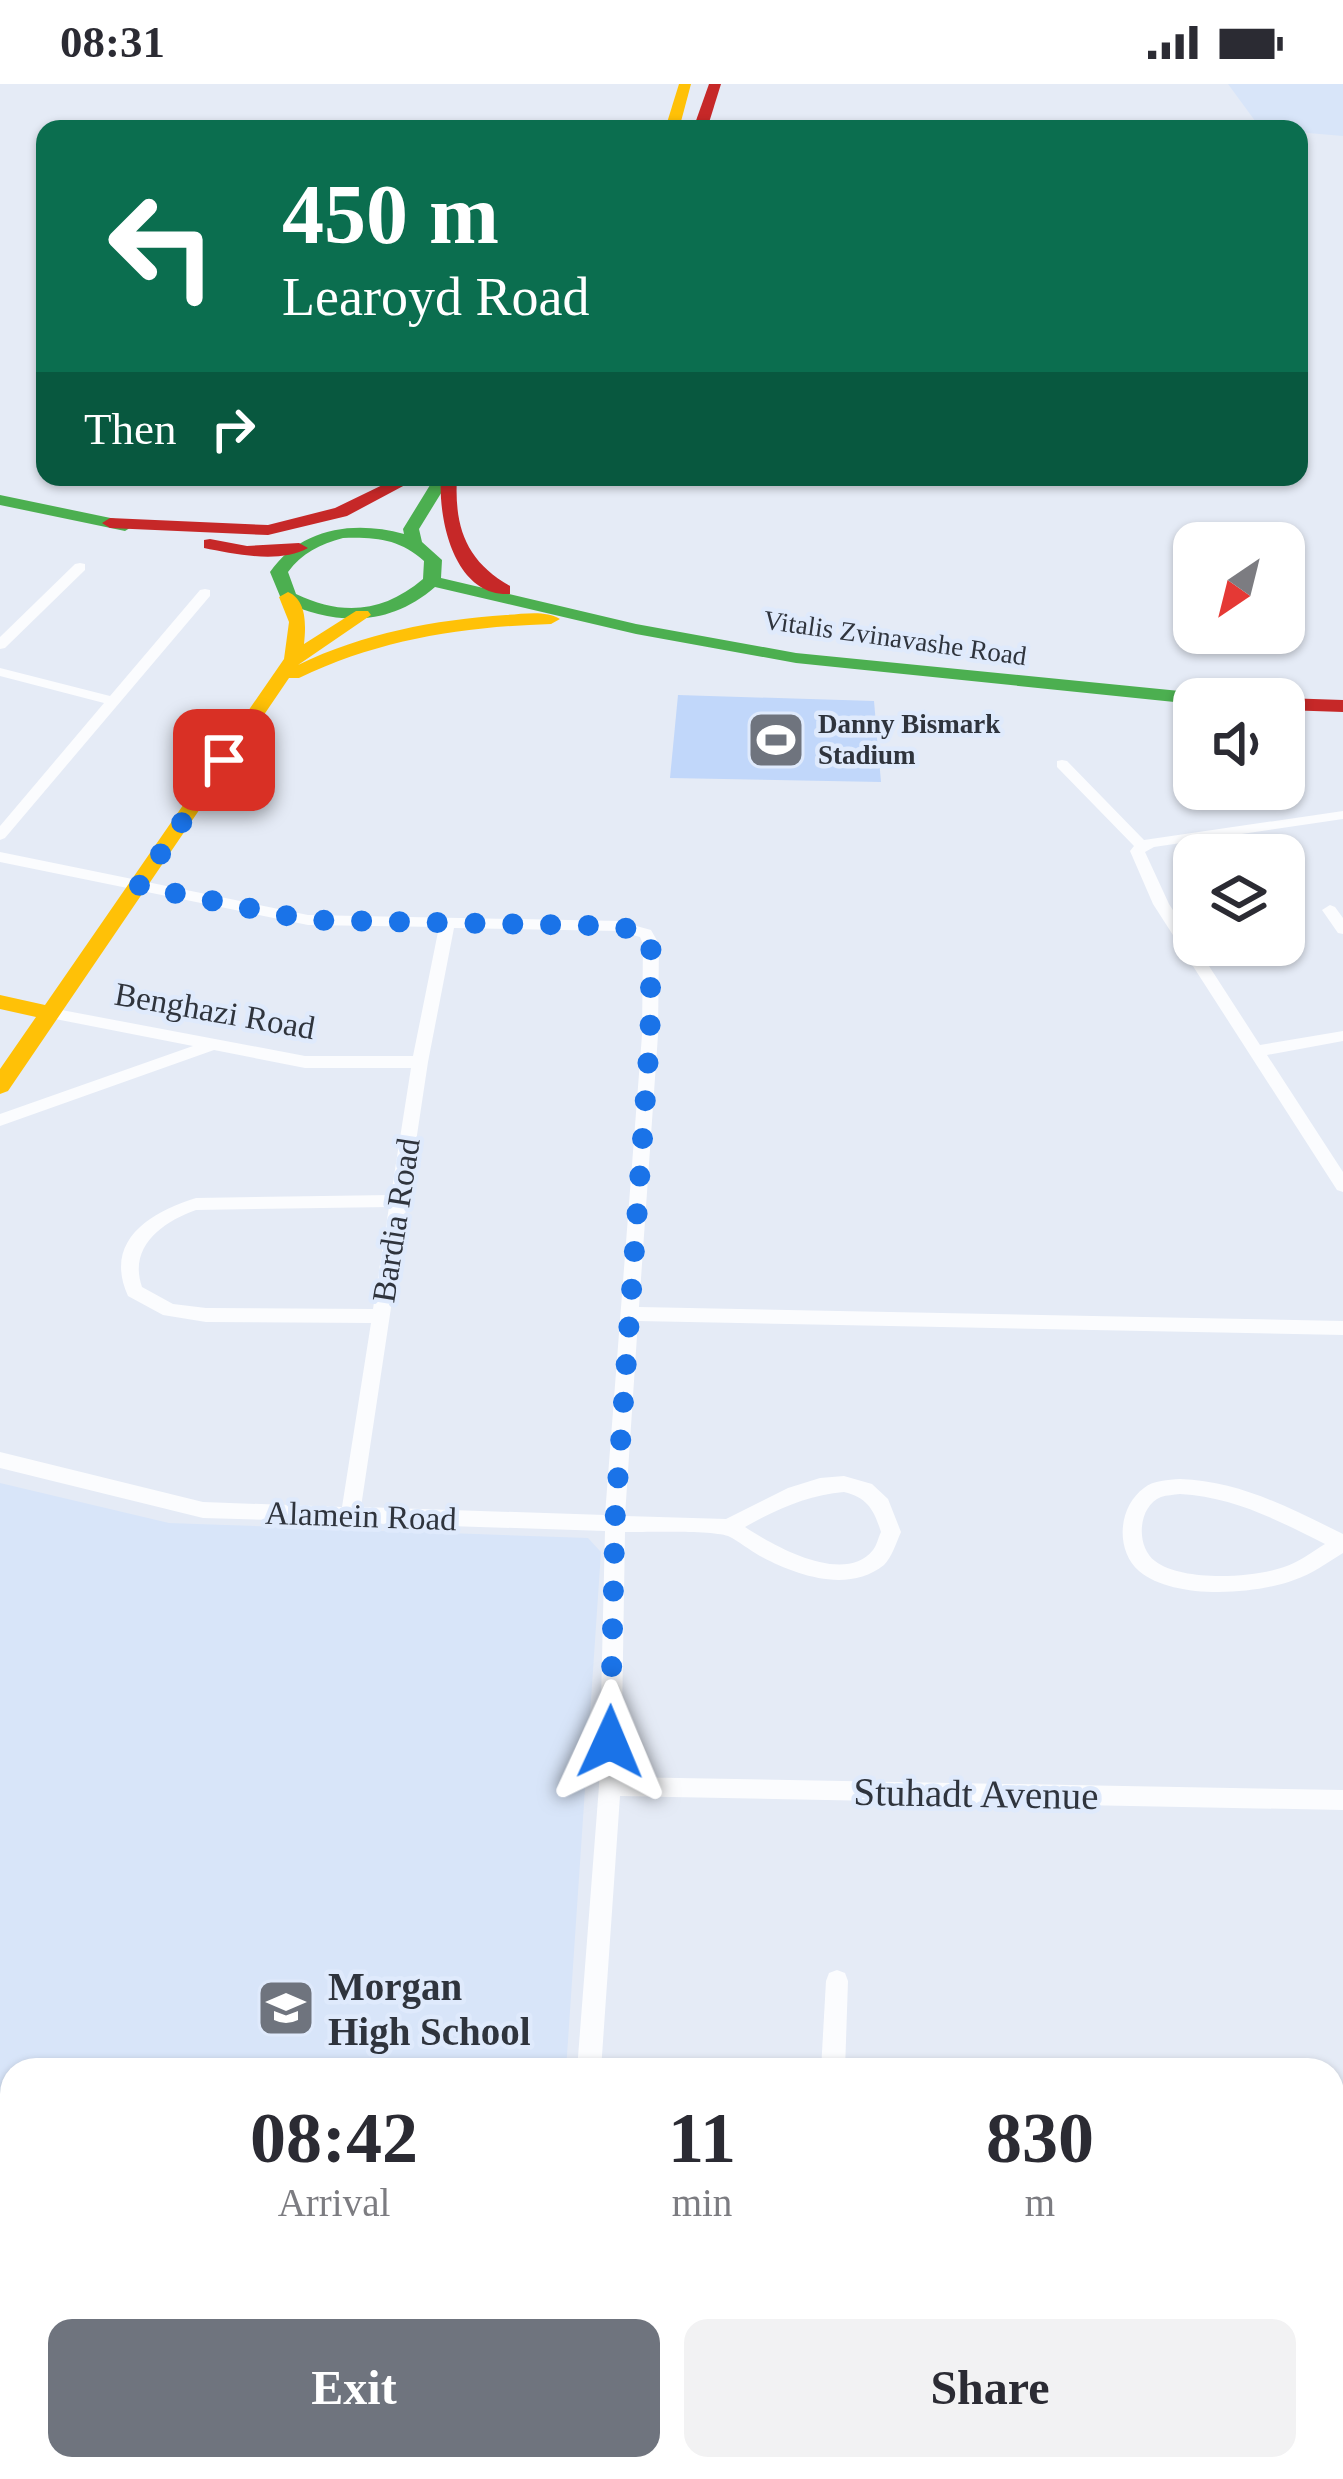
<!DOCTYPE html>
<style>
body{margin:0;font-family:"Times New Roman",serif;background:#f2f2f3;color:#2b2b33;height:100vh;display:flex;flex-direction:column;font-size:45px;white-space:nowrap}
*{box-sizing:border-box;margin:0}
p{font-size:39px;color:#7c7c81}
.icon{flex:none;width:66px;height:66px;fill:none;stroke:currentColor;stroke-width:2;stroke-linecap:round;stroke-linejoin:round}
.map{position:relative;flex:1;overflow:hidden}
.drawer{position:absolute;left:0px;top:1974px;width:1344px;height:423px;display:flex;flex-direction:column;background:#fff;border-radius:36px 36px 0 0;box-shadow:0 3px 9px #0004}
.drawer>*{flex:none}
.banner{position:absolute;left:36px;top:36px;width:1272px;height:366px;border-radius:24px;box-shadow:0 3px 9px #0004;background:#0b6e4f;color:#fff;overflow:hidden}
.needle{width:78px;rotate:215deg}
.buttons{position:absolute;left:1173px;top:438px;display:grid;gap:24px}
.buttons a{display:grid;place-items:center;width:132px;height:132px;border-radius:24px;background:#fff;box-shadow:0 3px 9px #0004;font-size:60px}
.pin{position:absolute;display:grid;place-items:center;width:102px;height:102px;color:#fff;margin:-51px;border-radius:24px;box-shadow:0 6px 18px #0006}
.me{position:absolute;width:132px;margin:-66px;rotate:1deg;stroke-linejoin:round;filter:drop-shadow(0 0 9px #0008)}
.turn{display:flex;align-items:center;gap:42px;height:252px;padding:0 48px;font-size:54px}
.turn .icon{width:156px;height:156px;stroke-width:2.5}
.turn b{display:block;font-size:84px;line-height:102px}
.then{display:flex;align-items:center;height:114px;padding:0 48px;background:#0003;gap:24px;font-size:45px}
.eta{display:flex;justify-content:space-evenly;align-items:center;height:204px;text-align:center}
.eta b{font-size:72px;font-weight:600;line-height:84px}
.action{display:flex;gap:24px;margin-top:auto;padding:24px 48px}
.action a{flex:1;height:138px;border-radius:24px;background:#6f747e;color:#fff;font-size:48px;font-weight:600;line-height:138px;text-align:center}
.action a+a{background:#f2f2f3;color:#2b2b33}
.status{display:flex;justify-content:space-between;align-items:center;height:84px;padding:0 60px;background:#fff;direction:ltr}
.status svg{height:33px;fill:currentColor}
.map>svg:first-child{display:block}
</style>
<div class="status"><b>08:31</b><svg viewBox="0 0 49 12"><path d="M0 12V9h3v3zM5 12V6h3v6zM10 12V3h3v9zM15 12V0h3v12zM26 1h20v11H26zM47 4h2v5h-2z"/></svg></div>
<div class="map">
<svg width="1343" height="2395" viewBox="0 0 1343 2395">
<rect width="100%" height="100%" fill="#e5ebf6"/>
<g fill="#d8e5f9">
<polygon points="1228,0 1343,0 1343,52 1261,45"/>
<polygon points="0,1399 169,1439 588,1454 601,1468 566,1986 12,1986 12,2385 557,2385 550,2395 0,2395"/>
</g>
<polygon fill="#c1d7fa" points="678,611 874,617 881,698 670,694"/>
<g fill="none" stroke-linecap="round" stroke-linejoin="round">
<g fill="#fbfcfe" fill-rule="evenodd">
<polygon points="80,479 85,480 85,486 5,564 0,565 0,553 75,480"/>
<polygon points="205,505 210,506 210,512 5,754 0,756 0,742 104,619 0,592 0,584 110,612 200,506"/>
<polygon points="1062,676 1067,677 1144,756 1343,727 1343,735 1154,763 1145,768 1169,820 1260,961 1343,947 1343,957 1267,971 1343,1088 1343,1108 1337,1106 1153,820 1130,767 1134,762 1057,683 1057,677"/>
<path d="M0 768 308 831 618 837 651 846 659 860 658 951 639 1223 1343 1237V1251L638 1237 625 1432 726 1435 788 1404 820 1394 844 1392 872 1400 888 1415 901 1448C896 1459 892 1473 884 1481 848 1510 795 1491 760 1472 749 1466 739 1457 728 1452 712 1446 646 1448 625 1448L621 1693 1343 1706V1726L620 1712 601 1986H577L599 1702 605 1447 357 1439 350 1442 342 1438 203 1434 0 1384V1368L203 1418 342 1423 371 1239 206 1238 163 1231 128 1212C103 1157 150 1128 196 1114L391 1111 411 984H305L214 966 0 1042V1030L193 962 45 933 43 929 45 925 51 924 305 972H413L439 843 308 841 0 778ZM454 844 618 847 640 853 643 860 642 951 605 1431 361 1423 428 978ZM389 1123 373 1225 206 1224 173 1220 142 1203C128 1163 162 1138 196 1126ZM844 1408C868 1414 874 1426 881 1448 878 1454 877 1461 873 1466 844 1502 774 1462 745 1443 777 1425 808 1411 844 1408Z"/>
<polygon points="1330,821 1335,823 1343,834 1343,850 1338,849 1322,826"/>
<path d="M1180 1395C1240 1397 1290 1424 1343 1450V1469C1327 1479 1312 1490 1294 1496 1254 1511 1173 1516 1139 1487 1115 1466 1118 1423 1144 1404 1154 1396 1168 1396 1180 1395ZM1180 1410C1234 1413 1277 1436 1325 1460 1312 1468 1299 1478 1284 1483 1253 1494 1182 1498 1155 1477 1136 1463 1137 1423 1161 1413 1167 1411 1173 1411 1180 1410Z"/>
<polygon points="837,1886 845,1889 848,1897 845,1986 821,1986 826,1897 829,1889"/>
<polygon points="1332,2033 1343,2034 1343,2058 1332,2057"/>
<polygon points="582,2385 608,2385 611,2395 585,2395"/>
</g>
<g fill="#4caf50" fill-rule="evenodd">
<path d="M435 393H451L419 445 422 458 442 476 441 494 636 540 796 569 1200 609 1209 615H1194V620L796 579 636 550 435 503C389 543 336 542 282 517L270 488C301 444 354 436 404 450L403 445ZM343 454C375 453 400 455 424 477L423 495C383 529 342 532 296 510L288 488C302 469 320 460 343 454Z"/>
<polygon points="0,411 125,437 133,442 125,447 0,421"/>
</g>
<g fill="#ffc107" fill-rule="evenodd">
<polygon points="679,0 691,0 679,45 665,45"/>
<path d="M288 508C307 516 306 542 304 560L356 527H368L371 531 298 581C364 549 434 536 506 531 523 530 546 526 560 535L551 540C462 543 381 555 299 594H289L8 1007 0 1010V985L36 933 0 925V911L45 921 284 575 289 538 279 513Z"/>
</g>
<g fill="#c62828" fill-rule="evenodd">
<polygon points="709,0 721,0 707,45 693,45"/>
<polygon points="399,393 420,393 347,432 268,451 110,444 102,439 110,434 268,441 335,424"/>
<path d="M441 393H457C454 443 466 477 510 502V510C454 513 438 435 441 393Z"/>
<path d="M210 455 247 462 299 459 308 464C280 480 234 470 204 464V456Z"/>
<polygon points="1284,614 1343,616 1343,628 1284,626"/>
</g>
</g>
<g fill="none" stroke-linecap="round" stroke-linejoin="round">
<polyline stroke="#1a73e8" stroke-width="21" stroke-dasharray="0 37.8" points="224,676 139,802 308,836 618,842 646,850 651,860 650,951 615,1435 610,1658"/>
</g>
<defs>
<g id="stadium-square" transform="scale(3)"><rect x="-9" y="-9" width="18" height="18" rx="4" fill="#6f747e" stroke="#dfeafc"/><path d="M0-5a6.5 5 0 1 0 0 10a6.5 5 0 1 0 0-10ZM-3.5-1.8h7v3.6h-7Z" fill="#fff"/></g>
<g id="school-square" transform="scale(3)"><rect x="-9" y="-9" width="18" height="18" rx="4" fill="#6f747e" stroke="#dfeafc"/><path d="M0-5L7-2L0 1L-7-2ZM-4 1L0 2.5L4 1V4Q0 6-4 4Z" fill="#fff"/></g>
</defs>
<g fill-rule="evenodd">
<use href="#stadium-square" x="776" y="656"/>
<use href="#school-square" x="286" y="1924"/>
</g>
<g text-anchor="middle" stroke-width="9" stroke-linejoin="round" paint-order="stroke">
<g font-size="27" fill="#2f343d" stroke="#dfeafc">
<text transform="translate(895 554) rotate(8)" y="9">Vitalis Zvinavashe Road</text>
</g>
<g font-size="27" font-weight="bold" fill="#2f343d" stroke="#dfeafc" text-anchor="start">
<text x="818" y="649">Danny Bismark<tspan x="818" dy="31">Stadium</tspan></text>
</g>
<g font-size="33" fill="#2f343d" stroke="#dfeafc">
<text transform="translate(215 926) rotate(10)" y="12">Benghazi Road</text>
<text transform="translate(395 1136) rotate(-81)" y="12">Bardia Road</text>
<text transform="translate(361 1431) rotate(2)" y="12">Alamein Road</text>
</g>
<g font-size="39" fill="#2f343d" stroke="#dfeafc">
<text transform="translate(976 1709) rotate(1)" y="14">Stuhadt Avenue</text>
</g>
<g font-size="39" font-weight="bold" fill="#2f343d" stroke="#dfeafc" text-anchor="start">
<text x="328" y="1916">Morgan<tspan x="328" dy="45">High School</tspan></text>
</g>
</g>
</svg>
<div class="buttons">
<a><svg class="needle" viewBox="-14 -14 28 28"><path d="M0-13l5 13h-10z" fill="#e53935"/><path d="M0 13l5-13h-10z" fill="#7c7c81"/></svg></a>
<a><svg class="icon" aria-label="sound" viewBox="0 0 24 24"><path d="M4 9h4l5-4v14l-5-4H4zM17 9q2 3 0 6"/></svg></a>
<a><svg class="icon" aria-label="layers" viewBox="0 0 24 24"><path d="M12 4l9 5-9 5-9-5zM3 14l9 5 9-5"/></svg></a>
</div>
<div class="pin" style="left:224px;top:676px;background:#d93025"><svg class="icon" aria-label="arrive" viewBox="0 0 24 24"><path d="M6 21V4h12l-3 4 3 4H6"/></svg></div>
<svg class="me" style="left:610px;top:1658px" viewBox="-20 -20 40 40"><path d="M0-17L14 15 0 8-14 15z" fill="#1a73e8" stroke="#fff" stroke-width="4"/></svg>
<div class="banner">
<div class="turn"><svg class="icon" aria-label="left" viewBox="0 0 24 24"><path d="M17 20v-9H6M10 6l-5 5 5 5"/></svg><div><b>450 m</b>Learoyd Road</div></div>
<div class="then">Then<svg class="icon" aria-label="right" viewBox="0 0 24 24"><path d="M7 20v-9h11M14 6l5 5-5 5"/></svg></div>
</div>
<section class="drawer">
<div class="eta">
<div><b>08:42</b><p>Arrival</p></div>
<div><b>11</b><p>min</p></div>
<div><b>830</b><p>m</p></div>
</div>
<div class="action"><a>Exit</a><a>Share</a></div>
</section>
</div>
